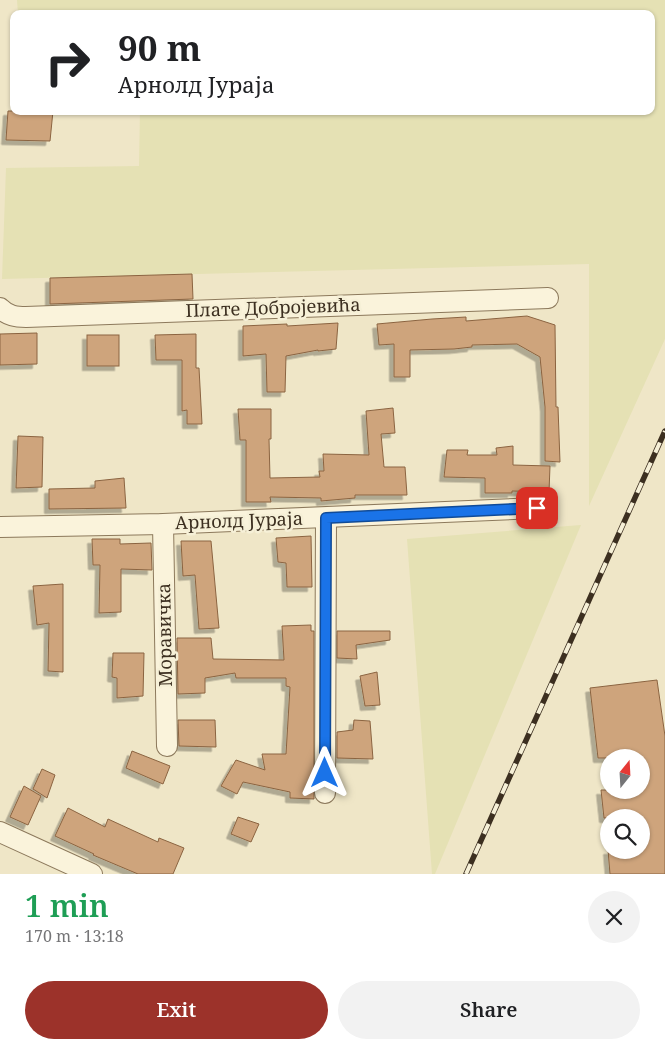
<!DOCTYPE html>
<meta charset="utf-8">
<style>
body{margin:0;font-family:"Noto Serif",serif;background:#f2f2f2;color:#202124;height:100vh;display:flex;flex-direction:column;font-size:19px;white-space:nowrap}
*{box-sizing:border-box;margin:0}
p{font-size:16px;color:#757577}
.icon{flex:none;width:28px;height:28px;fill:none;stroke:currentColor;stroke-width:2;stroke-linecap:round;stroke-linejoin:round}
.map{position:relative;height:874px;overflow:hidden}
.side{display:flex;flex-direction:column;background:#fff;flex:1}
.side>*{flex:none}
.hud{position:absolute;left:10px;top:10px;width:645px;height:105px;border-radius:10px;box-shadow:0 1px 4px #0004;background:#fff;color:#202124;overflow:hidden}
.needle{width:32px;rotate:18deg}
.controls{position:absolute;left:600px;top:749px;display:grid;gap:10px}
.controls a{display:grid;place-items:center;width:50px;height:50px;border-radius:50%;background:#fff;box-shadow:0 1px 4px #0004;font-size:25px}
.pin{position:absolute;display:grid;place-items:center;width:42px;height:42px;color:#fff;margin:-21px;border-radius:10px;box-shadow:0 2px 8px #0006}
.me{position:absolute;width:55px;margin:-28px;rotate:0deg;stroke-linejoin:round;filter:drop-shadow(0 0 4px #0008)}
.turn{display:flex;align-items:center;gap:18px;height:105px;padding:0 25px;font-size:22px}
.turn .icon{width:65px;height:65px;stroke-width:2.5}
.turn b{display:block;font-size:35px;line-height:42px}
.round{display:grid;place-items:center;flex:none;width:52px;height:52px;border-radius:26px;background:#f2f2f2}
.overview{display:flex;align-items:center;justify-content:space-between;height:85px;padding:0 25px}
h1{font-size:30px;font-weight:600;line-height:38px;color:#1e9e55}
.button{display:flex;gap:10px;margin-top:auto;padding:10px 25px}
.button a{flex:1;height:58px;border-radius:30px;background:#9c322a;color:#fff;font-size:20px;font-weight:600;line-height:58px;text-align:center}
.button a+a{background:#f2f2f2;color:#202124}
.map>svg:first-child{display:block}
</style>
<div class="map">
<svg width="665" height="874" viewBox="0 0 665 874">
<defs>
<filter id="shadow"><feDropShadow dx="-4.5" dy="4.5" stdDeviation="0" flood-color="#0004"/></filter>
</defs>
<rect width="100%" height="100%" fill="#efe6c7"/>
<g fill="#e5e1b4">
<polygon points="17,0 665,0 665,339 589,506 589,264 2,279 6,168 139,166 140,111 651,111 651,14 18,14"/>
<polygon points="581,525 435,874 432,874 407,539"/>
</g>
<g fill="#cea47c" stroke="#8b6441" filter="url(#shadow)">
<polygon points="8,111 53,111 50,141 6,140"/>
<polygon points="192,274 193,299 50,304 50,278"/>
<polygon points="527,316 555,325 556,407 558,407 560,462 545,461 545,407 540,357 517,344 472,345 472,347 454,349 410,350 410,377 394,377 394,344 379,345 377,324 432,319 466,317 466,321"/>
<polygon points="338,323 336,349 318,351 318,350 286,356 285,392 267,392 266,354 243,356 243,326 287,324 287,326"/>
<polygon points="37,333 37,364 0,365 0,334"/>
<polygon points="196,334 196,368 199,368 202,424 187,424 187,410 182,411 182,360 156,360 155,335"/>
<rect x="87" y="335" width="32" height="31"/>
<polygon points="393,408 395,433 381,434 384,467 405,467 407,495 355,495 355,498 321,501 321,498 270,497 271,502 246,502 246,440 240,440 238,409 271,409 271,439 269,439 270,478 320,477 319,471 324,471 323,454 369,455 366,411"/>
<polygon points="18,436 43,437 42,487 16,488"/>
<polygon points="513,446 513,465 550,466 549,492 512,491 512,493 485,493 485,478 444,477 447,450 468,450 467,455 497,455 496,448"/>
<polygon points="124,478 126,508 49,509 49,489 95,488 95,481"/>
<polygon points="311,536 312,587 287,587 286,563 278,562 276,538"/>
<polygon points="92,539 120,539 120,544 151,543 152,570 121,569 121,612 99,613 100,565 93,565"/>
<polygon points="181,541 211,541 219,628 199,629 195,575 183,576"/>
<polygon points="63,584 63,672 48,671 49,623 37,625 33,586"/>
<polygon points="311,625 311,631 314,631 314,799 290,798 290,792 243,782 237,794 221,786 236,760 265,770 262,754 286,754 290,687 286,686 286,678 236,678 235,673 205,678 205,693 178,694 177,638 211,638 213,659 284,660 282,626"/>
<polygon points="337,631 390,631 390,640 356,645 357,659 337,658"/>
<polygon points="113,653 144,653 143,696 117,698 117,678 112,677"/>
<polygon points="377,672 380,705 365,706 360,676"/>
<polygon points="657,680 665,736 665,874 610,874 608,850 641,850 641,818 604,818 601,790 641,790 641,758 598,758 590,688"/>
<polygon points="178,720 215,720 216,747 179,746"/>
<polygon points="354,720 370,721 373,759 337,758 337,732 353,730"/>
<polygon points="132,751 170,766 163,784 126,768"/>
<polygon points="42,769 55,775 47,798 33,789"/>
<polygon points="24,786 41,796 28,825 10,817"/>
<polygon points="68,808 105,827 108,819 158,842 159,838 184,848 173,874 138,874 93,855 94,854 55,836"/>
<polygon points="238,817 259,824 251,842 231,834"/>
</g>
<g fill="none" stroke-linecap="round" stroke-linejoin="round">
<g stroke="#8c795c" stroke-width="22">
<g id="minor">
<path d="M0 308C8 316 16 317 26 317L548 298"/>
<polyline points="163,524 167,746"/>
<polyline points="0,527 163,524 537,508"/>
<polyline points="325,793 326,518"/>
<polyline points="0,832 92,874"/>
</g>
</g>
<use href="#minor" stroke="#faf3db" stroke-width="20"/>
<g stroke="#3c2f20" stroke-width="5.5">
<polyline id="rail" points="466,874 665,431"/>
</g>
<use href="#rail" stroke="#f6f0d7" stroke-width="4" stroke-dasharray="11" stroke-linecap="butt"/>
</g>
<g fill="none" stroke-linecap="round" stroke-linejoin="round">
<g stroke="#114b97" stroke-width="12">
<polyline id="route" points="325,773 326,518 537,508"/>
</g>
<use href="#route" stroke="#1a73e8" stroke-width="9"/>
</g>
<g text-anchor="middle" stroke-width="5" stroke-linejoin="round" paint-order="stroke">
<g font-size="18" fill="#3c2f20" stroke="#f6f0d7">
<text transform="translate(273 308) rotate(-2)" y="6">Плате Добројевића</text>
<text transform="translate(239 521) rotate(-2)" y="6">Арнолд Јураја</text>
<text transform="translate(165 635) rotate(-91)" y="6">Моравичка</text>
</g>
</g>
</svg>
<div class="controls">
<a><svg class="needle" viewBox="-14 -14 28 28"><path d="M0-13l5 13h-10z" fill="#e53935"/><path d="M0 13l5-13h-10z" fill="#757577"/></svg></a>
<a><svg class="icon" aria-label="search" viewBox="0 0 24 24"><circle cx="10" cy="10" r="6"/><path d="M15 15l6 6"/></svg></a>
</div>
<div class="pin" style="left:537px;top:508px;background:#d93025"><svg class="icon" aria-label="arrive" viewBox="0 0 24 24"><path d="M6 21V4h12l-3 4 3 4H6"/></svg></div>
<svg class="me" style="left:325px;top:773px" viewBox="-20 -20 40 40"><path d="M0-17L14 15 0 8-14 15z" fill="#1a73e8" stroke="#fff" stroke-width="4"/></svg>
<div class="hud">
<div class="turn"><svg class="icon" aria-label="right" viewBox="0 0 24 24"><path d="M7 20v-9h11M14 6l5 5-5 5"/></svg><div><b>90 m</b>Арнолд Јураја</div></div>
</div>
</div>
<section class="side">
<div class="overview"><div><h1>1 min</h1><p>170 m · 13:18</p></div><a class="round"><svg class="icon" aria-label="close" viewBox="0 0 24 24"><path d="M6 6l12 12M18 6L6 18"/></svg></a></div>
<div class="button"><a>Exit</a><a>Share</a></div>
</section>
